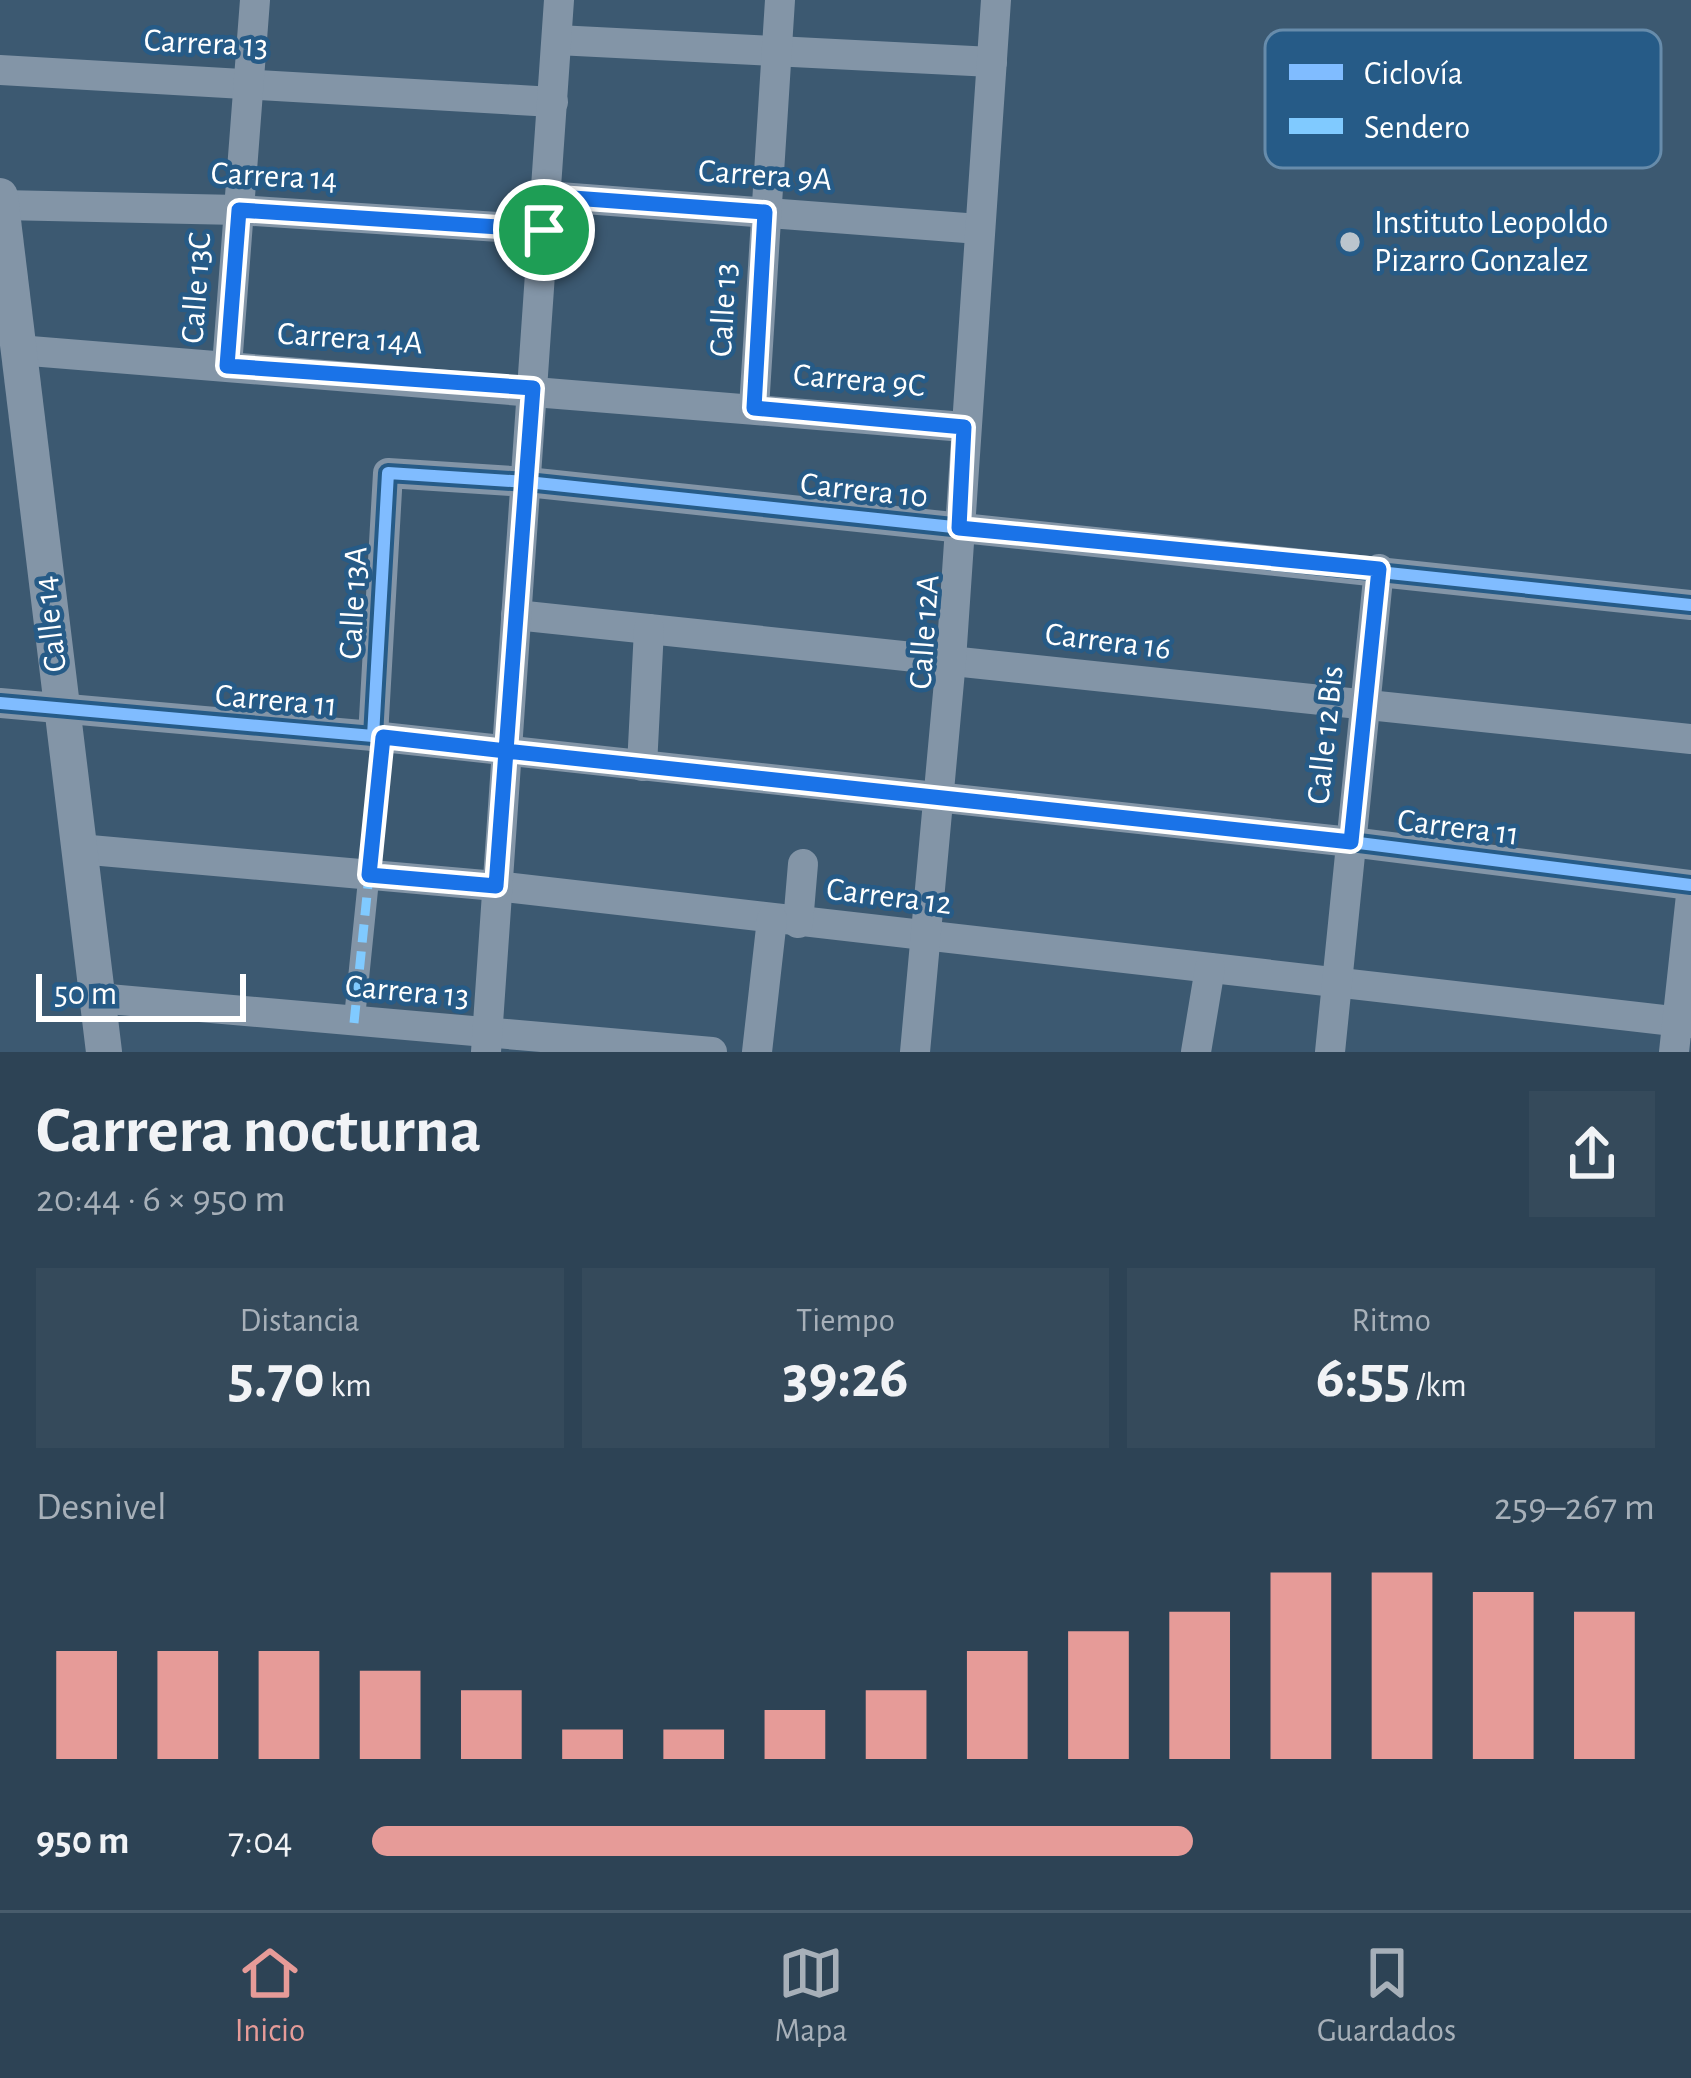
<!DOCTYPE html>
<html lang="es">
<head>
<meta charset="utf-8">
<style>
  body { margin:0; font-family:"Alegreya Sans",sans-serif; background:#354a5b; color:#f1f3f6; height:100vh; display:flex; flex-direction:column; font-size:45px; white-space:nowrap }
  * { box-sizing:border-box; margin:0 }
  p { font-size:39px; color:#a7b0b9 }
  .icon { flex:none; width:66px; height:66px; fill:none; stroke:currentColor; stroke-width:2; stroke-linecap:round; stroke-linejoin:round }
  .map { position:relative; height:1052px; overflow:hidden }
  .details { display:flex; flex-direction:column; background:#2d4355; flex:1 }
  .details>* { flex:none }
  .scale { position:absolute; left:36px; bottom:30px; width:210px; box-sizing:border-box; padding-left:12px; border:6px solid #fff; border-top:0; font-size:33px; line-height:42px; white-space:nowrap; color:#fff; -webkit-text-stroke:9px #265b87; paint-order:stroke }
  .pin { position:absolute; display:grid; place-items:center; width:102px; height:102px; color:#fff; margin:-51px; border:6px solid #fff; border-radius:50%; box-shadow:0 3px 12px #0007 }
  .round { display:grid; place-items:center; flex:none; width:126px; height:126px; border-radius:0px; background:#354a5b }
  .summary { display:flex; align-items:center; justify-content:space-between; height:204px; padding:0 36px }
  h1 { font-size:66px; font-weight:600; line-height:90px }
  .metrics { display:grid; grid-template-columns:repeat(3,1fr); gap:18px; height:204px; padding:12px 36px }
  .metrics div { display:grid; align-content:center; border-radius:0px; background:#354a5b; text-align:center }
  .metrics b { font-size:60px; font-weight:600 }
  .metrics small { font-size:33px; font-weight:400 }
  .metrics p { font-size:33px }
  .chart { height:336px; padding:24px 36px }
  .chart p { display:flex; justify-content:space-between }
  .chart svg { width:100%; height:216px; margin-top:12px; stroke:#e69b98; stroke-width:6 }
  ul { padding:0 36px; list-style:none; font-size:39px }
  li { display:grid; grid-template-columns:192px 144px 1fr; align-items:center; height:90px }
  li i { height:30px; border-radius:15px; background:#e69b98 }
  .menu { display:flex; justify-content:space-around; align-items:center; height:168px; border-top:3px solid #485c6c; background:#2d4355; font-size:33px; color:#a7b0b9 }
  .menu a { display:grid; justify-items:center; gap:6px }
  .menu .current { color:#e69b98 }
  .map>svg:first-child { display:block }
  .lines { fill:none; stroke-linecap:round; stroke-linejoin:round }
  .pedestrian { stroke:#8395a7; stroke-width:21 }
  .minor { stroke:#8395a7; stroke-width:30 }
  .tertiary { stroke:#8395a7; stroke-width:36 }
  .quiet { stroke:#80caff; stroke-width:9; stroke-dasharray:18 9; stroke-linecap:butt }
  .cycleway-casing { stroke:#265b87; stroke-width:20 }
  .cycleway { stroke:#80bcff; stroke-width:12 }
  .route-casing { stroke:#fff; stroke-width:24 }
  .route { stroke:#1a73e8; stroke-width:15 }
  .poi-dot { fill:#bbc5cd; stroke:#265b87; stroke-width:4.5 }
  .labels { text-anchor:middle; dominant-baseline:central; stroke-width:9; stroke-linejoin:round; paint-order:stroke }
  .street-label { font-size:33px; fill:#fff; stroke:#265b87 }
  .poi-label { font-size:33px; fill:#fff; stroke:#265b87; text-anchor:start }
  .key { fill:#265b87; stroke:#678cab; stroke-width:3 }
  .key-label { font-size:33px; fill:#fff }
</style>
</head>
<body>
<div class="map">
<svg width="1691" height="1052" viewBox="0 0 1691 1052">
  <rect width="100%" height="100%" fill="#3c5971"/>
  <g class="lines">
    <!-- pedestrian -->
    <polyline class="pedestrian" points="354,1023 383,737"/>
    <!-- minor -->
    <g class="minor">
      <polyline points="557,40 992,62"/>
      <polyline points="0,70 553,102"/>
      <polyline points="546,196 979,229"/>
      <polyline points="1,205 239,210 544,230"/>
      <polyline points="18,350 964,427"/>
      <polyline points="227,366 255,0"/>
      <polyline points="754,408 780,0"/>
      <polyline points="516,615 1691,739"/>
      <polyline points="0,703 373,736 1351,842 1691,885"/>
      <polyline points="373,736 388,473 527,482 1691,605"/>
      <polyline points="642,766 649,629"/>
      <polyline points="79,849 496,886 1691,1023"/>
      <polyline points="798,923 803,864"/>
      <polyline points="97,998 712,1052"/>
      <polyline points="486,1052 559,0"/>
      <polyline points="757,1052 772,919"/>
      <polyline points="915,1052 951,660 996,0"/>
      <polyline points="1196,1052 1210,968"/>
      <polyline points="1330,1052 1379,569"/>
      <polyline points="1674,1052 1691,895"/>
    </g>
    <!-- tertiary -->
    <polyline class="tertiary" points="0,196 104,1052"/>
    <!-- quiet -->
    <polyline class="quiet" points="354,1023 383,737"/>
    <defs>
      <g id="cycleway">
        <polyline points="0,703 373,736 1351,842 1691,885"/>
        <polyline points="373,736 388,473 527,482 1691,605"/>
      </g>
    </defs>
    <!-- cycleway casing -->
    <use href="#cycleway" class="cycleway-casing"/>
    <!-- cycleway -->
    <use href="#cycleway" class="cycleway"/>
  </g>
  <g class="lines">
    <defs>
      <polyline id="route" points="544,230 239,210 227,366 533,388 506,751 383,737 369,875 496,886 506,751 1351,842 1379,569 959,528 964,427 754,408 765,212 546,196 544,230"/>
    </defs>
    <!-- route casing -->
    <use href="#route" class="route-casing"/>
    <!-- route -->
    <use href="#route" class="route"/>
  </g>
  <!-- markers -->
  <circle class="poi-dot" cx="1350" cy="242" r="12"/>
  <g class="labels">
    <!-- street labels -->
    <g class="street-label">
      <text transform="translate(206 44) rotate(3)">Carrera 13</text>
      <text transform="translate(765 176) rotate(4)">Carrera 9A</text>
      <text transform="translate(274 177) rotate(3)">Carrera 14</text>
      <text transform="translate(197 288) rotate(-86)">Calle 13C</text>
      <text transform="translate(724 310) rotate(-87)">Calle 13</text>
      <text transform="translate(350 339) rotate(4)">Carrera 14A</text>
      <text transform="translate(859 381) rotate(5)">Carrera 9C</text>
      <text transform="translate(864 491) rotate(6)">Carrera 10</text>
      <text transform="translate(354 603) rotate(-87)">Calle 13A</text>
      <text transform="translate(51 624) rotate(-97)">Calle 14</text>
      <text transform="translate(925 632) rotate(-86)">Calle 12A</text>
      <text transform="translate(1108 642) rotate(7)">Carrera 16</text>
      <text transform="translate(276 701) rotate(5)">Carrera 11</text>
      <text transform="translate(1326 735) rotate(-84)">Calle 12 Bis</text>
      <text transform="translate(1458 828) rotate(7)">Carrera 11</text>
      <text transform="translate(889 897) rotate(7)">Carrera 12</text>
      <text transform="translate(407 992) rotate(5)">Carrera 13</text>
    </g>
    <!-- poi labels -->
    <g class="poi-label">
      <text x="1374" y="223">Instituto Leopoldo<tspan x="1374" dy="38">Pizarro Gonzalez</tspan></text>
    </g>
  </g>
  <!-- legend -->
  <rect x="1265" y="30" width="396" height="138" rx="18" class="key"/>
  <rect x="1289" y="64" width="54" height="16" fill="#80bcff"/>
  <rect x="1289" y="118" width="54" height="16" fill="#80caff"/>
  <g class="key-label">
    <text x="1364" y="84">Ciclovía</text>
    <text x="1364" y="138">Sendero</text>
  </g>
</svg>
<div class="scale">50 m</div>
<div class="pin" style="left:544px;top:230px;background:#1e9e55"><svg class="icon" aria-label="arrive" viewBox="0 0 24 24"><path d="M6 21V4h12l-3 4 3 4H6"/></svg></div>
</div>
<section class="details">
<div class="summary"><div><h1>Carrera nocturna</h1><p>20:44 · 6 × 950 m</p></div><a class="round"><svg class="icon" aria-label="share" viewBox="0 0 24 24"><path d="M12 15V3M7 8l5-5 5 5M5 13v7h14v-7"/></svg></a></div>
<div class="metrics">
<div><p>Distancia</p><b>5.70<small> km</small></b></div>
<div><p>Tiempo</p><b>39:26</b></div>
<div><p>Ritmo</p><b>6:55<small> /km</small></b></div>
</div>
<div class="chart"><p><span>Desnivel</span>259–267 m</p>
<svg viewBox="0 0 160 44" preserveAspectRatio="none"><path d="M5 44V22M15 44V22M25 44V22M35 44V26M45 44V30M55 44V38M65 44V38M75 44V34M85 44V30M95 44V22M105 44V18M115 44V14M125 44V6M135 44V6M145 44V10M155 44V14"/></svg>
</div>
<ul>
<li><b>950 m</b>7:04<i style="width:64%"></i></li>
</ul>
</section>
<nav class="menu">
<a class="current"><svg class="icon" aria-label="home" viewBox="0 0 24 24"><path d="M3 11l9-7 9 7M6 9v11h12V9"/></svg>Inicio</a>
<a><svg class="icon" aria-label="map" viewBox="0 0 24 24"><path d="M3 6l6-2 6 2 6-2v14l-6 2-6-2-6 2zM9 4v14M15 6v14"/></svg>Mapa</a>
<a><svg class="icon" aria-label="saved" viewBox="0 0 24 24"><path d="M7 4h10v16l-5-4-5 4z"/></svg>Guardados</a>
</nav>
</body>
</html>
